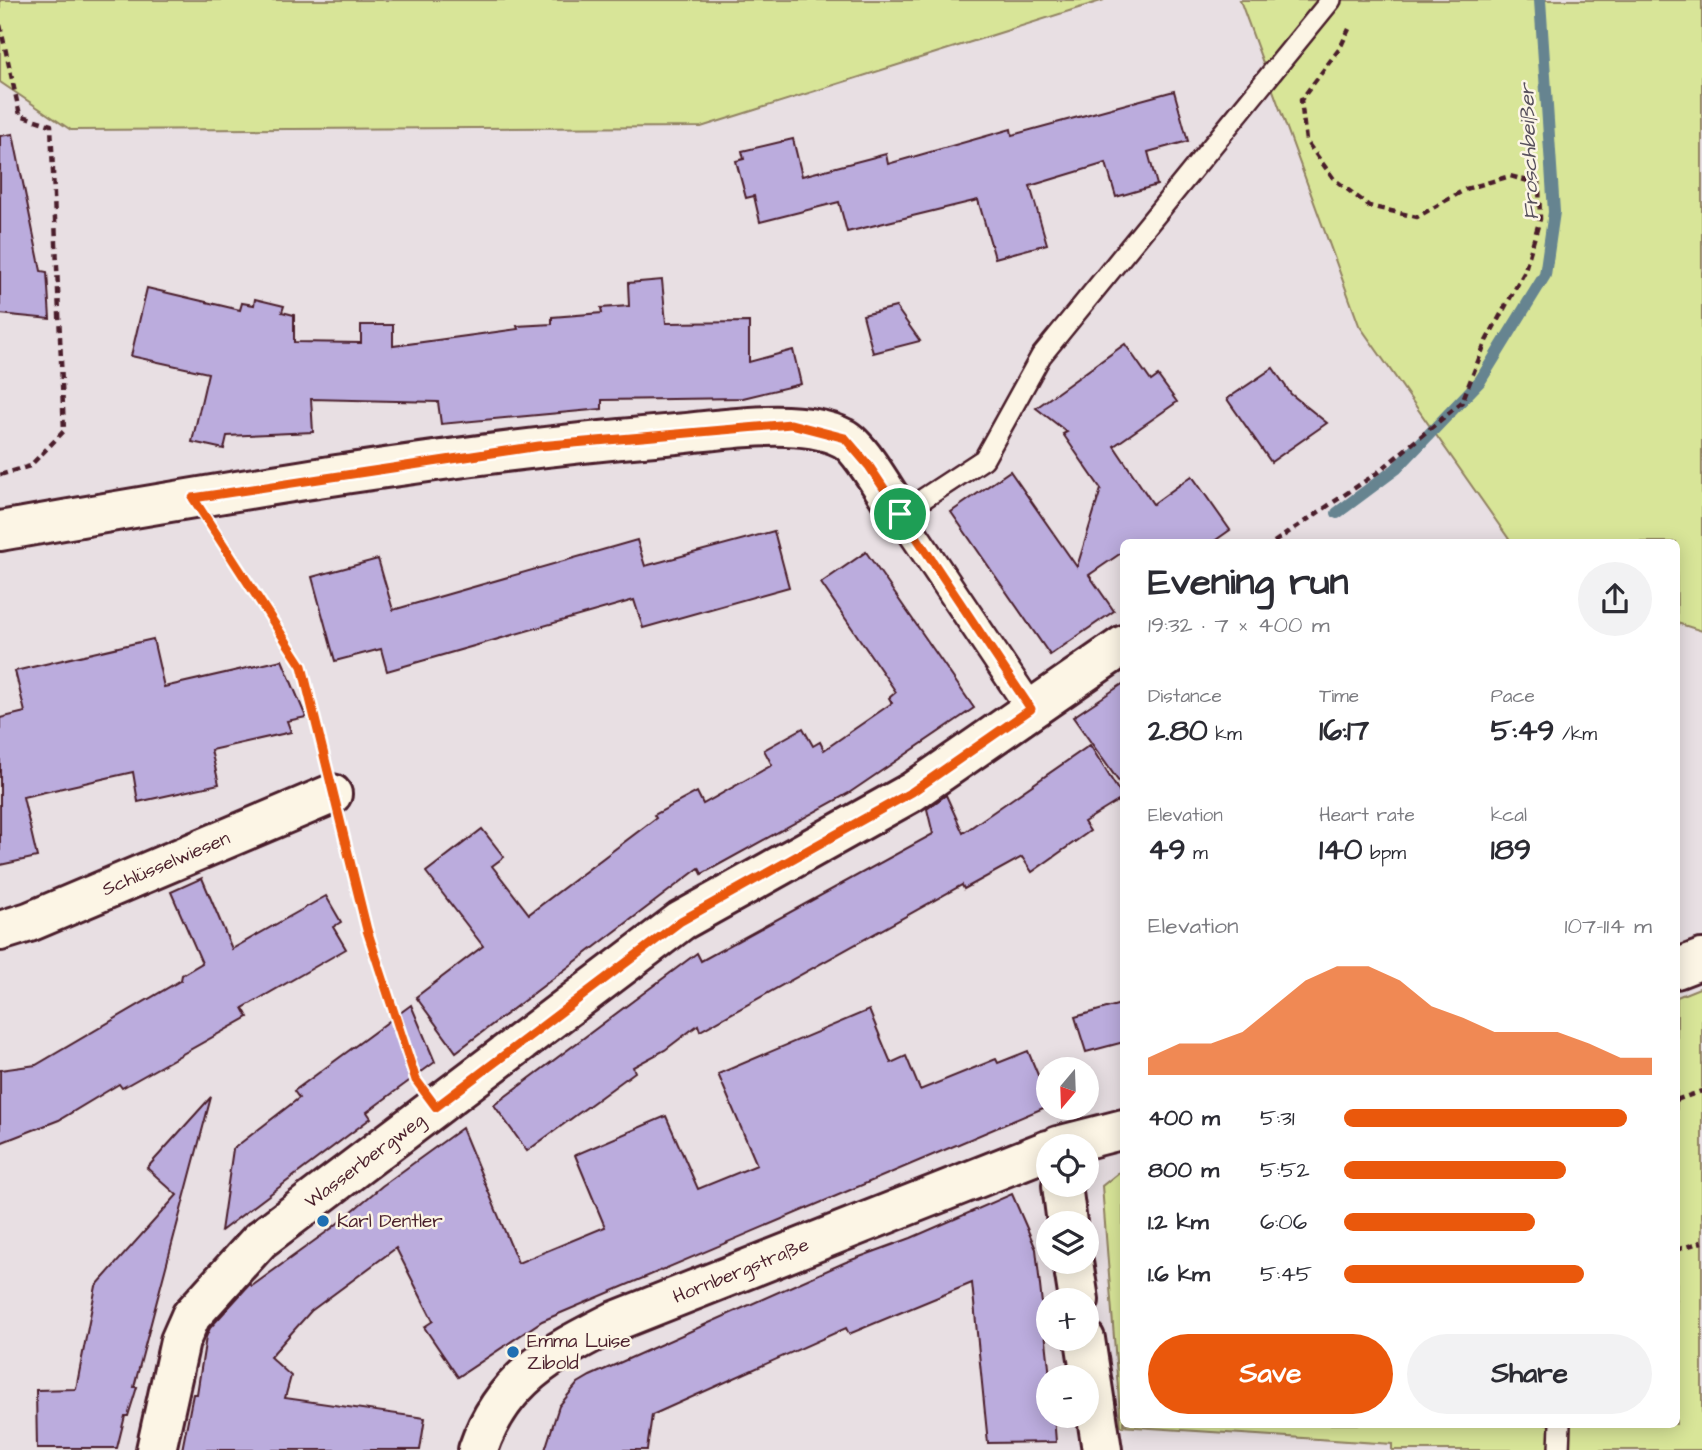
<!DOCTYPE html>
<html lang="en">
<head>
<meta charset="utf-8">
<style>
  body { margin:0; font-family:"Architects Daughter",sans-serif; background:#f2f2f3; color:#2b2b33; height:100vh; display:flex; flex-direction:column; font-size:26px; white-space:nowrap }
  * { box-sizing:border-box; margin:0 }
  p { font-size:23px; color:#7c7c81 }
  .icon { flex:none; width:38px; height:38px; fill:none; stroke:currentColor; stroke-width:2; stroke-linecap:round; stroke-linejoin:round }
  .map { position:relative; flex:1; overflow:hidden }
  .side { position:absolute; left:1120px; top:539px; width:560px; height:889px; display:flex; flex-direction:column; background:#fff; border-radius:10px; box-shadow:0 4px 18px #0003 }
  .side>* { flex:none }
  .needle { width:46px; rotate:199deg }
  .buttons { position:absolute; left:1036px; top:1057px; display:grid; gap:14px }
  .buttons a { display:grid; place-items:center; width:63px; height:63px; border-radius:50%; background:#fff; box-shadow:0 4px 18px #0003; font-size:35px }
  .pin { position:absolute; display:grid; place-items:center; width:60px; height:60px; color:#fff; margin:-30px; border:4px solid #fff; border-radius:50%; box-shadow:0 2px 7px #0007 }
  .round { display:grid; place-items:center; flex:none; width:74px; height:74px; border-radius:37px; background:#f2f2f3 }
  .headline { display:flex; align-items:center; justify-content:space-between; height:119px; padding:0 28px }
  h1 { font-size:38px; font-weight:700; line-height:52px }
  .figures { display:grid; grid-template-columns:repeat(3,1fr); gap:10px; height:119px; padding:7px 28px }
  .figures div { display:grid; align-content:center }
  .figures b { font-size:30px; font-weight:700 }
  .figures small { font-size:19px; font-weight:400 }
  .figures p { font-size:19px }
  .chart { height:196px; padding:14px 28px }
  .chart p { display:flex; justify-content:space-between }
  .chart svg { width:100%; height:126px; margin-top:7px; fill:#ea580c; opacity:.7 }
  .cta { display:flex; gap:14px; margin-top:auto; padding:14px 28px }
  .cta a { flex:1; height:80px; border-radius:42px; background:#ea580c; color:#fff; font-size:28px; font-weight:700; line-height:80px; text-align:center }
  .cta a+a { background:#f2f2f3; color:#2b2b33 }
  ul { padding:0 28px; list-style:none; font-size:23px }
  li { display:grid; grid-template-columns:112px 84px 1fr; align-items:center; height:52px }
  li i { height:18px; border-radius:9px; background:#ea580c }
  .map>svg:first-child { display:block }
  .green { fill:#d8e598; stroke:#918262; stroke-width:2 }
  .lines { fill:none; stroke-linecap:round; stroke-linejoin:round }
  .stream { stroke:#668490; stroke-width:12 }
  .building { fill:#bbacdd; stroke:#4a1f2b; stroke-width:2 }
  .service-casing { stroke:#4a1f2b; stroke-width:24 }
  .pedestrian-casing { stroke:#4a1f2b; stroke-width:33 }
  .minor-casing { stroke:#4a1f2b; stroke-width:44 }
  .path { stroke:#4a1f2b; stroke-width:4.5; stroke-dasharray:7 5; stroke-linecap:butt }
  .service { stroke:#fcf5e5; stroke-width:19 }
  .pedestrian { stroke:#fcf5e5; stroke-width:28 }
  .minor { stroke:#fcf5e5; stroke-width:38 }
  .route-casing { stroke:#fff; stroke-width:14 }
  .route { stroke:#ea580c; stroke-width:9 }
  .poi-dot { fill:#1f6fb2; stroke:#fcf5e5; stroke-width:2.5 }
  .labels { text-anchor:middle; dominant-baseline:central; stroke-width:5; stroke-linejoin:round; paint-order:stroke }
  .street-label { font-size:19px; fill:#4a1f2b; stroke:#fcf5e5 }
  .poi-label { font-size:19px; fill:#4a1f2b; stroke:#fcf5e5; text-anchor:start }
  .water-label { font-size:21px; font-style:italic; fill:#58515d; stroke:#fcf5e5 }
</style>
</head>
<body>
<div class="map">
<svg width="1702" height="1450" viewBox="0 0 1702 1450">
  <rect width="100%" height="100%" fill="#e8dfe3"/>
  <filter id="ink" filterUnits="userSpaceOnUse"><feTurbulence type="fractalNoise" baseFrequency=".0143" numOctaves="2"/><feDisplacementMap in="SourceGraphic" scale="14" xChannelSelector="R" yChannelSelector="G"/><feConvolveMatrix kernelMatrix="1 2 1 2 8 2 1 2 1" color-interpolation-filters="sRGB"/></filter>
  <g filter="url(#ink)">
    <!-- green -->
    <g class="green">
      <polygon points="0,0 1104,0 701,127 71,130 0,82"/>
      <polygon points="1240,0 1702,0 1702,631 1677,623 1676,542 1511,542 1359,325"/>
      <polygon points="1702,987 1702,1450 1392,1450 1392,1444 1121,1426 1102,1186 1123,1169 1124,1424 1676,1424 1677,997"/>
    </g>
    <g class="lines">
      <!-- stream -->
      <polyline class="stream" points="1337,513 1396,469 1480,381 1545,275 1554,212 1540,0"/>
    </g>
    <!-- building -->
    <g class="building">
      <polygon points="1174,91 1188,141 1148,152 1157,185 1116,197 1106,163 1030,186 1047,244 995,258 978,200 847,232 839,202 760,222 754,196 746,198 736,161 744,159 742,151 793,139 802,176 886,154 888,164 1011,129 1012,135"/>
      <polygon points="13,134 41,271 47,272 50,319 0,314 0,136"/>
      <polygon points="662,280 666,323 749,322 749,362 793,350 801,384 743,398 602,400 602,409 441,424 438,402 311,399 313,432 227,436 224,449 192,442 208,373 131,356 147,288 240,310 242,303 254,305 255,299 284,306 282,312 294,315 294,342 361,343 361,325 393,325 393,346 518,329 517,326 552,324 552,317 602,313 601,308 629,306 628,283"/>
      <polygon points="896,307 920,341 873,353 863,315"/>
      <polygon points="1125,344 1151,381 1158,376 1177,402 1114,446 1153,504 1192,476 1230,530 1213,542 1124,542 1124,551 1089,575 1114,611 1050,655 951,512 1010,471 1077,567 1101,489 1063,434 1067,432 1036,408"/>
      <polygon points="1273,368 1291,394 1327,423 1271,462 1227,399"/>
      <polygon points="774,531 789,587 643,628 634,600 387,671 381,649 335,661 312,577 378,559 393,610 637,540 645,566"/>
      <polygon points="866,552 974,708 849,793 702,874 699,868 456,1052 416,997 483,946 426,872 482,829 504,857 492,866 529,914 656,818 654,815 697,792 703,804 772,765 764,750 803,728 813,746 820,742 824,750 892,703 889,698 896,692 821,583"/>
      <polygon points="153,639 164,687 282,660 306,717 287,721 291,732 211,750 219,784 138,802 133,772 23,797 37,857 0,865 0,718 25,712 15,671"/>
      <polygon points="1124,683 1124,789 1073,717"/>
      <polygon points="1090,745 1123,798 1084,822 1090,831 1032,872 1022,857 964,889 962,885 700,1031 698,1025 665,1050 633,1067 635,1072 527,1151 494,1105 697,953 701,961 933,834 927,809 946,795 963,833"/>
      <polygon points="202,878 232,949 326,896 341,922 333,927 346,949 243,1008 248,1017 122,1088 119,1084 59,1120 0,1143 0,1070 36,1065 181,980 182,975 202,963 171,892"/>
      <polygon points="1124,1003 1124,1042 1086,1052 1075,1017"/>
      <polygon points="411,1005 435,1062 367,1112 371,1118 221,1231 233,1149 299,1098 294,1091"/>
      <polygon points="869,1010 891,1063 906,1056 920,1090 996,1059 998,1063 1028,1051 1048,1099 1048,1106 542,1321 458,1377 424,1327 433,1321 396,1248 311,1311 270,1357 291,1376 285,1398 425,1418 420,1450 182,1450 193,1394 197,1394 206,1337 210,1328 250,1284 252,1286 332,1228 382,1186 462,1128 518,1263 605,1227 575,1155 666,1116 698,1189 757,1165 718,1074"/>
      <polygon points="211,1097 134,1387 137,1387 128,1416 125,1416 117,1448 37,1448 36,1390 76,1389 96,1286 177,1195 147,1168"/>
      <polygon points="1012,1194 1036,1249 1050,1377 1048,1416 1054,1416 1056,1442 988,1443 972,1283 849,1334 846,1328 652,1415 647,1450 545,1450 559,1406 578,1383 590,1376 846,1262 911,1238"/>
    </g>
    <g class="lines">
      <defs>
        <g id="service">
          <polyline points="900,514 984,459 1041,356 1331,0"/>
          <polyline points="1559,1450 1560,1424"/>
        </g>
        <polyline id="pedestrian" points="900,514 1031,709"/>
        <g id="minor">
          <path d="M0,531C221,493 442,454 665,435C716,431 798,415 843,438C860,446 888,496 900,514"/>
          <polyline points="0,931 29,922 332,794"/>
          <polyline points="1676,969 1702,959"/>
          <polyline points="1058,1146 1124,1129"/>
          <polyline points="1062,1185 1067,1223"/>
          <polyline points="1073,1262 1079,1300"/>
          <polyline points="1085,1339 1102,1450"/>
          <polyline points="156,1450 180,1341 191,1316 260,1240 681,921 912,792 1124,645"/>
          <path d="M478,1450C502,1379 550,1354 613,1322L1048,1150"/>
        </g>
      </defs>
      <!-- service casing -->
      <use href="#service" class="service-casing"/>
      <!-- pedestrian casing -->
      <use href="#pedestrian" class="pedestrian-casing"/>
      <!-- minor casing -->
      <use href="#minor" class="minor-casing"/>
      <!-- path -->
      <g class="path">
        <polyline points="0,25 20,115 51,125 64,431 30,466 0,475"/>
        <polyline points="216,533 302,666 323,758"/>
        <polyline points="1274,542 1377,473 1462,402 1486,341 1524,273 1540,219 1539,184 1510,176 1466,189 1417,217 1369,206 1334,179 1306,141 1301,100 1340,48 1349,29"/>
        <polyline points="341,831 367,930 414,1074"/>
        <polyline points="1676,1100 1702,1091"/>
        <polyline points="1676,1250 1702,1242"/>
      </g>
      <!-- service -->
      <use href="#service" class="service"/>
      <!-- pedestrian -->
      <use href="#pedestrian" class="pedestrian"/>
      <!-- minor -->
      <use href="#minor" class="minor"/>
    </g>
  </g>
  <g class="lines" filter="url(#ink)">
    <defs>
      <polygon id="route" points="791,424 845,438 869,466 1031,709 912,792 681,921 436,1107 416,1080 367,930 302,666 193,498 539,446"/>
    </defs>
    <!-- route casing -->
    <use href="#route" class="route-casing"/>
    <!-- route -->
    <use href="#route" class="route"/>
  </g>
  <!-- markers -->
  <g class="poi-dot">
    <circle cx="323" cy="1221" r="7"/>
    <circle cx="513" cy="1352" r="7"/>
  </g>
  <g class="labels">
    <!-- street labels -->
    <g class="street-label">
      <text transform="translate(166 864) rotate(-23)">Schlüsselwiesen</text>
      <text transform="translate(365 1161) rotate(-37)">Wasserbergweg</text>
      <text transform="translate(741 1271) rotate(-22)">Hornbergstraße</text>
    </g>
    <!-- poi labels -->
    <g class="poi-label">
      <text x="337" y="1221">Karl Dentler</text>
      <text x="527" y="1341">Emma Luise<tspan x="527" dy="22">Zibold</tspan></text>
    </g>
    <!-- water labels -->
    <g class="water-label">
      <text transform="translate(1529 152) rotate(-92)">Froschbeißer</text>
    </g>
  </g>
</svg>
<div class="buttons">
<a><svg class="needle" viewBox="-14 -14 28 28"><path d="M0-13l5 13h-10z" fill="#e53935"/><path d="M0 13l5-13h-10z" fill="#7c7c81"/></svg></a>
<a><svg class="icon" aria-label="locate" viewBox="0 0 24 24"><circle cx="12" cy="12" r="6"/><path d="M12 2v4M12 18v4M2 12h4M18 12h4"/></svg></a>
<a><svg class="icon" aria-label="layers" viewBox="0 0 24 24"><path d="M12 4l9 5-9 5-9-5zM3 14l9 5 9-5"/></svg></a>
<a>+</a>
<a>−</a>
</div>
<div class="pin" style="left:900px;top:514px;background:#1e9e55"><svg class="icon" aria-label="arrive" viewBox="0 0 24 24"><path d="M6 21V4h12l-3 4 3 4H6"/></svg></div>
<section class="side">
<div class="headline"><div><h1>Evening run</h1><p>19:32 · 7 × 400 m</p></div><a class="round"><svg class="icon" aria-label="share" viewBox="0 0 24 24"><path d="M12 15V3M7 8l5-5 5 5M5 13v7h14v-7"/></svg></a></div>
<div class="figures">
<div><p>Distance</p><b>2.80<small> km</small></b></div>
<div><p>Time</p><b>16:17</b></div>
<div><p>Pace</p><b>5:49<small> /km</small></b></div>
</div>
<div class="figures">
<div><p>Elevation</p><b>49<small> m</small></b></div>
<div><p>Heart rate</p><b>140<small> bpm</small></b></div>
<div><p>kcal</p><b>189</b></div>
</div>
<div class="chart"><p><span>Elevation</span>107–114 m</p>
<svg viewBox="0 0 160 44" preserveAspectRatio="none"><path d="M0 44V38L10 33L20 33L30 29L40 20L50 11L60 6L70 6L80 11L90 20L100 24L110 29L120 29L130 29L140 33L150 38L160 38V44z"/></svg>
</div>
<ul>
<li><b>400 m</b>5:31<i style="width:92%"></i></li>
<li><b>800 m</b>5:52<i style="width:72%"></i></li>
<li><b>1.2 km</b>6:06<i style="width:62%"></i></li>
<li><b>1.6 km</b>5:45<i style="width:78%"></i></li>
</ul>
<div class="cta"><a>Save</a><a>Share</a></div>
</section>
</div>
</body>
</html>
